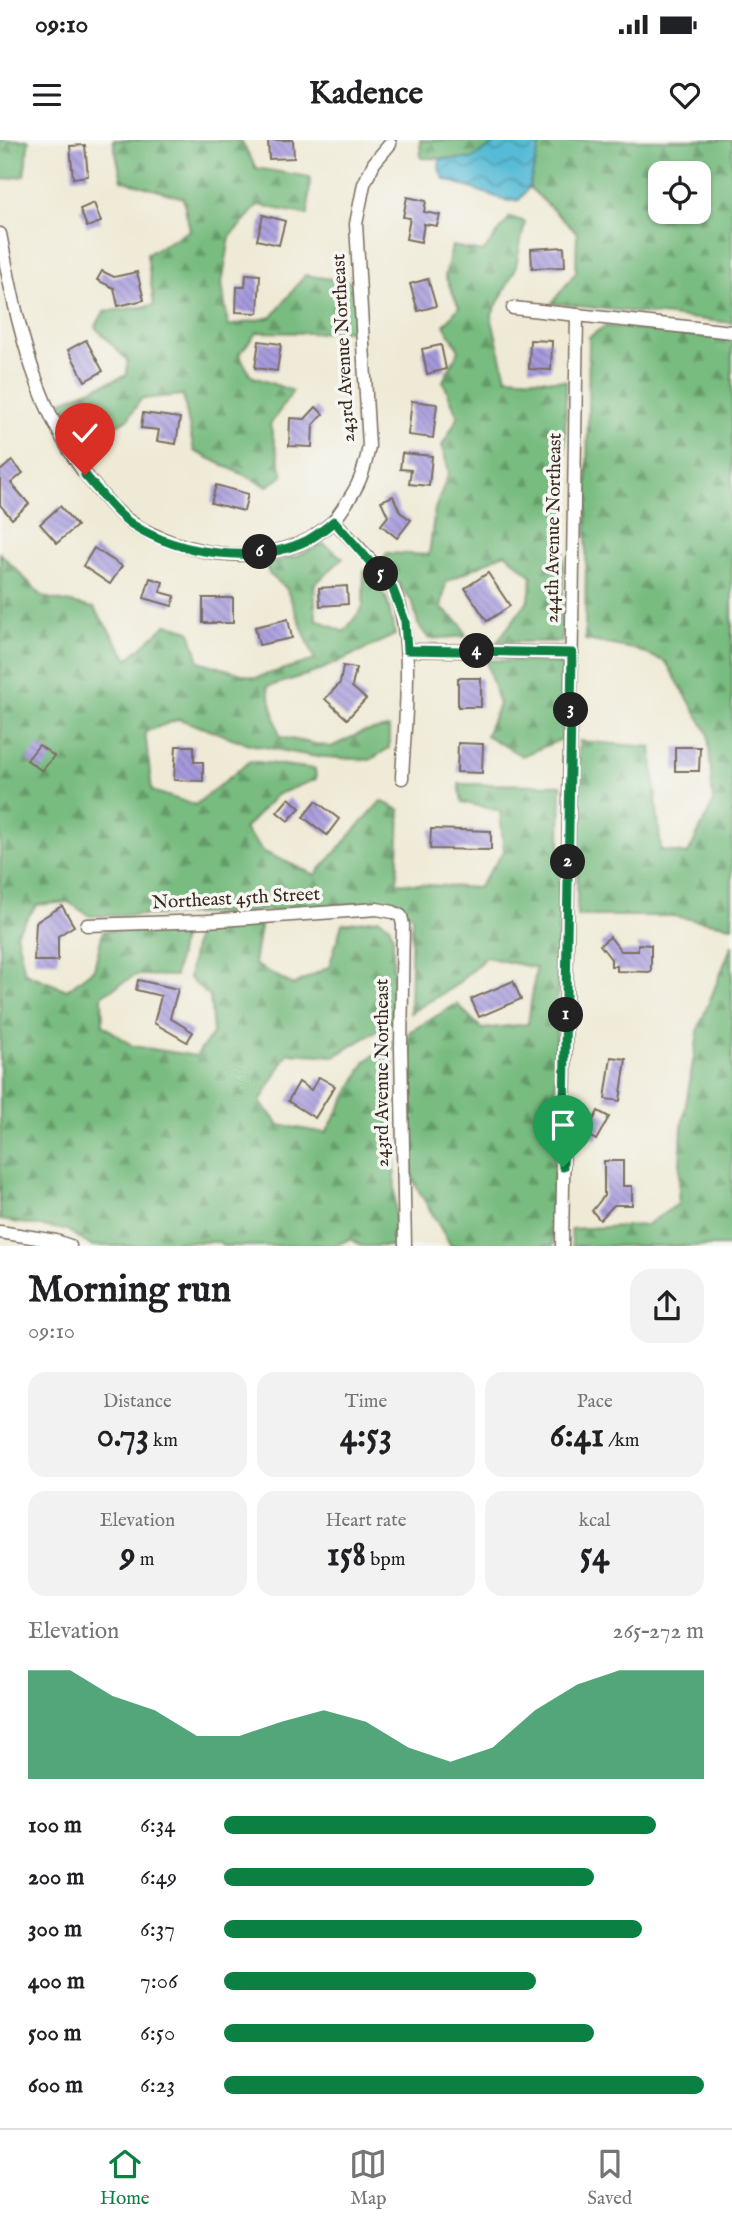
<!DOCTYPE html>
<html lang="en">
<head>
<meta charset="utf-8">
<style>
  body { margin:0; font-family:"IM FELL English",serif; background:#f2f2f2; color:#202124; height:100vh; display:flex; flex-direction:column; font-size:26px; white-space:nowrap }
  * { box-sizing:border-box; margin:0 }
  p { font-size:23px; color:#757577 }
  .icon { flex:none; width:38px; height:38px; fill:none; stroke:currentColor; stroke-width:2; stroke-linecap:round; stroke-linejoin:round }
  .map { position:relative; height:1106px; overflow:hidden }
  .side { display:flex; flex-direction:column; background:#fff; flex:1 }
  .side>* { flex:none }
  .fabs { position:absolute; left:648px; top:21px; display:grid; gap:14px }
  .fabs a { display:grid; place-items:center; width:63px; height:63px; border-radius:14px; background:#fff; box-shadow:0 2px 5px #0004; font-size:35px }
  .pin { position:absolute; display:grid; place-items:center; width:60px; height:60px; color:#fff; margin:-72px -30px; border-radius:50% 50% 50% 0; rotate:-45deg; box-shadow:0 0 7px #0007 }
  .pin .icon { rotate:45deg }
  .km { position:absolute; width:35px; height:35px; margin:-18px; border-radius:50%; background:#222; color:#fff; font-size:19px; line-height:35px; text-align:center }
  .round { display:grid; place-items:center; flex:none; width:74px; height:74px; border-radius:21px; background:#f2f2f2 }
  .head { display:flex; align-items:center; justify-content:space-between; height:119px; padding:0 28px }
  h1 { font-size:38px; font-weight:800; line-height:52px }
  .metrics { display:grid; grid-template-columns:repeat(3,1fr); gap:10px; height:119px; padding:7px 28px }
  .metrics div { display:grid; align-content:center; border-radius:18px; background:#f2f2f2; text-align:center }
  .metrics b { font-size:35px; font-weight:800 }
  .metrics small { font-size:19px; font-weight:400 }
  .metrics p { font-size:19px }
  .chart { height:196px; padding:14px 28px }
  .chart p { display:flex; justify-content:space-between }
  .chart svg { width:100%; height:126px; margin-top:7px; fill:#0b8043; opacity:.7 }
  ul { padding:0 28px; list-style:none; font-size:23px }
  li { display:grid; grid-template-columns:112px 84px 1fr; align-items:center; height:52px }
  li i { height:18px; border-radius:9px; background:#0b8043 }
  .status { display:flex; justify-content:space-between; align-items:center; height:49px; padding:0 35px; background:#fff; direction:ltr }
  .status svg { height:19px; fill:currentColor }
  header { display:flex; justify-content:space-between; align-items:center; height:91px; padding:0 28px; background:#fff; font-size:32px; font-weight:800 }
  .tabs { display:flex; justify-content:space-around; align-items:center; height:98px; border-top:2px solid #e0e0e0; background:#fff; font-size:19px; color:#757577 }
  .tabs a { display:grid; justify-items:center; gap:4px }
  .tabs .current { color:#0b8043 }
  .map>svg:first-child { display:block }
  .forest { fill:url(#forest-firs); stroke:#5a734f; stroke-width:2; fill-rule:evenodd }
  .water { fill:url(#water-waves); stroke:#49727a; stroke-width:2 }
  .building { fill:url(#building-back-hatch) }
  .lines { fill:none; stroke-linecap:round; stroke-linejoin:round }
  .minor-casing { stroke:#7a6d5e; stroke-width:15 }
  .minor { stroke:#fff; stroke-width:12 }
  .route-casing { stroke:#fff; stroke-width:14 }
  .route { stroke:#0b8043; stroke-width:9 }
  .labels { text-anchor:middle; dominant-baseline:central; stroke-width:7; stroke-linejoin:round; paint-order:stroke }
  .street-label { font-size:19px; fill:#3b2a1e; stroke:#f6f6f2 }
</style>
</head>
<body>
<div class="status"><b>09:10</b><svg viewBox="0 0 49 12"><path d="M0 12V9h3v3zM5 12V6h3v6zM10 12V3h3v9zM15 12V0h3v12zM26 1h20v11H26zM47 4h2v5h-2z"/></svg></div>
<header><svg class="icon" aria-label="menu" viewBox="0 0 24 24"><path d="M4 6h16M4 12h16M4 18h16"/></svg>Kadence<svg class="icon" aria-label="heart" viewBox="0 0 24 24"><path d="M12 20l-8-8c-3-5 5-10 8-4 3-6 11-1 8 4z"/></svg></header>
<div class="map">
<svg width="732" height="1106" viewBox="0 0 732 1106">
  <defs>
    <pattern id="forest-firs" width="22" height="20" patternUnits="userSpaceOnUse" patternTransform="scale(1.75)"><rect width="22" height="20" fill="#78bc80"/><path d="M5 1l3.5 6h-7zM16 11l3.5 6h-7z" fill="#649968"/></pattern>
    <pattern id="water-waves" width="16" height="10" patternUnits="userSpaceOnUse" patternTransform="scale(1.75)"><rect width="16" height="10" fill="#57bbd6"/><path d="M0 5q4-4 8 0t8 0" fill="none" stroke="#4998ad"/></pattern>
    <pattern id="building-back-hatch" width="6" height="6" patternUnits="userSpaceOnUse" patternTransform="scale(1.75)"><rect width="6" height="6" fill="#a69add"/><path d="M-1 5l2 2M0 0l6 6M5-1l2 2" fill="none" stroke="#887eb3"/></pattern>
  </defs>
  <rect width="100%" height="100%" fill="#f6f6f2"/>
  <filter id="ink" filterUnits="userSpaceOnUse"><feTurbulence type="fractalNoise" baseFrequency=".0143" numOctaves="2"/><feDisplacementMap in="SourceGraphic" scale="14" xChannelSelector="R" yChannelSelector="G"/><feConvolveMatrix kernelMatrix="1 2 1 2 8 2 1 2 1" color-interpolation-filters="sRGB"/></filter>
  <filter id="wash" filterUnits="userSpaceOnUse"><feTurbulence type="fractalNoise" baseFrequency=".00686" numOctaves="4" result="noise"/><feDisplacementMap in="SourceGraphic" scale="28" xChannelSelector="R" yChannelSelector="G"/><feGaussianBlur stdDeviation="1.57" result="paint"/><feColorMatrix in="noise" values="0 0 0 0 0 0 0 0 0 0 0 0 0 0 0 0 0 1.4 0 .05"/><feComposite in="paint" operator="in"/></filter>
  <g filter="url(#wash)">
    <rect width="100%" height="100%" fill="#efead5"/>
    <!-- forest -->
    <g class="forest">
      <polygon points="0,0 29,0 24,36 0,40"/>
      <polygon points="113,0 241,0 256,28 310,37 308,75 258,65 230,97 222,143 228,186 272,177 305,135 352,142 356,190 313,193 257,192 239,214 251,236 293,251 270,285 283,336 267,346 194,311 183,255 141,259 128,279 84,302 62,261 127,235 127,220 95,187 104,172 154,165 147,114 190,90 183,58 122,40"/>
      <polygon points="420,0 500,0 472,19 421,18"/>
      <path d="M541,0H732V183L552,163L576,132L577,93L529,47ZM660,33H698V72H660Z"/>
      <polygon points="510,77 525,82 515,130 491,176 506,237 566,241 562,502 497,502 529,459 532,436 505,413 446,442 441,468 461,484 466,496 429,499 418,484 413,463 381,421 387,413 429,415 435,369 449,332 442,306 458,277 443,241 459,210 444,185 459,167 445,136 452,106 483,112"/>
      <polygon points="605,186 732,200 732,786 672,776 577,776 579,601 651,607 661,710 688,714 713,663 708,593 666,522 634,509 585,500 589,197"/>
      <polygon points="324,404 343,418 314,445 316,479 344,492 363,467 364,431 387,459 395,495 316,532 267,547 280,597 331,607 363,592 389,588 389,608 370,620 311,616 249,604 179,579 145,592 152,651 195,665 250,621 315,629 316,639 276,655 244,689 264,712 315,735 381,661 400,670 397,743 478,748 504,711 500,671 462,662 459,644 561,645 553,1106 451,1106 412,1039 409,892 457,864 482,889 528,884 536,828 486,817 455,846 410,873 412,775 390,761 240,773 90,776 68,762 37,765 16,793 25,833 67,850 94,829 103,791 184,787 175,836 136,835 102,855 103,885 133,906 196,916 213,893 210,857 189,838 197,788 260,786 254,824 293,845 329,827 342,784 379,779 389,785 393,797 393,881 335,916 288,913 260,962 279,985 326,993 366,921 392,902 396,1106 361,1106 350,1099 334,1106 223,1106 219,1102 177,1102 176,1106 91,1106 67,1090 0,1080 0,413 43,457 94,468 128,519 167,484 190,491 199,521 255,538 315,520 286,448 269,434 266,425 297,416"/>
      <polygon points="486,520 564,523 562,599 522,616 486,595 499,565"/>
      <polygon points="732,805 732,1106 572,1106 571,1089 646,1085 678,1064 682,988 699,887"/>
    </g>
    <!-- water -->
    <polygon class="water" points="500,0 541,0 529,47 519,60 508,61 444,39 439,29 440,19 472,19"/>
    <g id="blocks">
      <!-- building -->
      <g class="building">
        <polygon points="268,0 293,0 294,18 269,19"/>
        <polygon points="85,5 88,36 73,38 70,6"/>
        <polygon points="407,57 426,61 424,72 440,75 437,86 424,84 421,102 406,99 410,78 403,77"/>
        <polygon points="94,63 101,82 87,87 80,69"/>
        <polygon points="263,75 285,81 279,105 257,100"/>
        <polygon points="564,107 565,127 532,128 531,109"/>
        <polygon points="102,131 114,137 137,132 144,160 118,166 114,148 97,140"/>
        <polygon points="246,134 260,135 258,173 236,172 237,147 245,147"/>
        <polygon points="428,139 436,166 418,171 410,144"/>
        <polygon points="86,200 103,231 85,241 68,210"/>
        <polygon points="530,200 552,201 551,230 529,229"/>
        <polygon points="259,201 281,204 277,231 255,228"/>
        <polygon points="441,205 446,229 427,234 422,209"/>
        <polygon points="412,261 437,264 433,298 408,295"/>
        <polygon points="316,267 323,274 313,285 312,307 289,306 290,278 305,279"/>
        <polygon points="143,273 180,278 176,304 157,301 159,290 141,288"/>
        <polygon points="402,313 432,316 429,346 409,344 411,330 400,329"/>
        <polygon points="12,321 23,333 11,343 29,364 12,379 0,365 0,331"/>
        <polygon points="216,345 248,354 244,371 211,363"/>
        <polygon points="393,356 400,372 411,380 397,398 381,385 388,376 381,361"/>
        <polygon points="60,366 77,386 57,403 40,384"/>
        <polygon points="94,408 122,426 110,444 83,426"/>
        <polygon points="488,433 510,466 487,481 465,448"/>
        <polygon points="150,438 163,442 160,452 175,456 172,466 144,458"/>
        <polygon points="347,446 348,464 320,466 319,448"/>
        <rect x="203" y="458" width="30" height="25"/>
        <polygon points="288,479 292,498 259,505 255,487"/>
        <polygon points="343,526 356,528 352,547 366,559 347,579 325,559 340,543"/>
        <rect x="458" y="538" width="23" height="29"/>
        <polygon points="458,603 483,604 482,633 457,632"/>
        <polygon points="39,605 54,616 42,631 27,620"/>
        <polygon points="176,606 194,606 194,622 203,622 203,641 174,640"/>
        <polygon points="675,607 700,607 699,631 675,631"/>
        <polygon points="289,658 300,668 288,681 277,672"/>
        <polygon points="316,661 339,679 327,695 303,677"/>
        <polygon points="431,689 491,691 491,710 430,709"/>
        <polygon points="62,766 74,786 58,796 58,821 34,821 36,782"/>
        <polygon points="610,797 621,811 638,811 638,804 651,805 651,832 617,831 617,826 611,826 611,819 600,805"/>
        <polygon points="138,840 178,849 170,878 193,892 187,902 154,883 161,856 136,850"/>
        <polygon points="513,841 521,859 479,877 471,859"/>
        <polygon points="611,917 626,919 620,961 605,959"/>
        <polygon points="319,937 335,946 315,978 288,961 299,942 311,950"/>
        <polygon points="598,971 609,977 596,1000 586,994"/>
        <polygon points="604,1021 623,1021 623,1046 632,1046 632,1065 614,1065 600,1080 592,1071 604,1056"/>
      </g>
    </g>
  </g>
  <g filter="url(#ink)">
    <use href="#blocks" fill-opacity="0" stroke="#7a6d5e" stroke-width="2"/>
    <g class="lines">
      <defs>
        <g id="minor">
          <path d="M390,4L374,23L364,44L356,84L369,306C363,341 354,353 334,381C353,402 375,423 391,446C417,485 404,590 402,638"/>
          <path d="M0,94C17,183 36,277 97,349C108,362 120,376 135,385C156,398 181,406 204,411C237,418 278,415 308,400C317,395 326,387 334,381"/>
          <polyline points="513,168 732,192"/>
          <polyline points="407,510 572,513"/>
          <polyline points="87,785 207,781 377,769 393,772 401,776 403,785 401,907 405,1106"/>
          <polyline points="0,1092 56,1101 70,1106"/>
          <polyline points="562,1106 577,175"/>
        </g>
      </defs>
      <!-- minor casing -->
      <use href="#minor" class="minor-casing"/>
      <!-- minor -->
      <use href="#minor" class="minor"/>
    </g>
  </g>
  <g class="lines" filter="url(#ink)">
    <defs>
      <path id="route" d="M85,335C100,352 114,372 133,385C180,415 258,425 308,400C317,395 326,388 334,381L392,447L405,481L407,510L572,513L563,1027"/>
    </defs>
    <!-- route casing -->
    <use href="#route" class="route-casing"/>
    <!-- route -->
    <use href="#route" class="route"/>
  </g>
  <g class="labels">
    <!-- street labels -->
    <g class="street-label">
      <text transform="translate(344 208) rotate(-93)">243rd Avenue Northeast</text>
      <text transform="translate(554 388) rotate(-89)">244th Avenue Northeast</text>
      <text transform="translate(236 759) rotate(-3)">Northeast 45th Street</text>
      <text transform="translate(383 933) rotate(-90)">243rd Avenue Northeast</text>
    </g>
  </g>
</svg>
<div class="fabs">
<a><svg class="icon" aria-label="locate" viewBox="0 0 24 24"><circle cx="12" cy="12" r="6"/><path d="M12 2v4M12 18v4M2 12h4M18 12h4"/></svg></a>
</div>
<div class="pin" style="left:563px;top:1027px;background:#1e9e55"><svg class="icon" aria-label="arrive" viewBox="0 0 24 24"><path d="M6 21V4h12l-3 4 3 4H6"/></svg></div>
<div class="pin" style="left:85px;top:335px;background:#d93025"><svg class="icon" aria-label="check" viewBox="0 0 24 24"><path d="M5 12l5 5 9-10"/></svg></div>
<b class="km" style="left:566px;top:875px">1</b>
<b class="km" style="left:568px;top:722px">2</b>
<b class="km" style="left:571px;top:570px">3</b>
<b class="km" style="left:477px;top:511px">4</b>
<b class="km" style="left:381px;top:434px">5</b>
<b class="km" style="left:260px;top:412px">6</b>
</div>
<section class="side">
<div class="head"><div><h1>Morning run</h1><p>09:10</p></div><a class="round"><svg class="icon" aria-label="share" viewBox="0 0 24 24"><path d="M12 15V3M7 8l5-5 5 5M5 13v7h14v-7"/></svg></a></div>
<div class="metrics">
<div><p>Distance</p><b>0.73<small> km</small></b></div>
<div><p>Time</p><b>4:53</b></div>
<div><p>Pace</p><b>6:41<small> /km</small></b></div>
</div>
<div class="metrics">
<div><p>Elevation</p><b>9<small> m</small></b></div>
<div><p>Heart rate</p><b>158<small> bpm</small></b></div>
<div><p>kcal</p><b>54</b></div>
</div>
<div class="chart"><p><span>Elevation</span>265–272 m</p>
<svg viewBox="0 0 160 44" preserveAspectRatio="none"><path d="M0 44V6L10 6L20 15L30 20L40 29L50 29L60 24L70 20L80 24L90 33L100 38L110 33L120 20L130 11L140 6L150 6L160 6V44z"/></svg>
</div>
<ul>
<li><b>100 m</b>6:34<i style="width:90%"></i></li>
<li><b>200 m</b>6:49<i style="width:77%"></i></li>
<li><b>300 m</b>6:37<i style="width:87%"></i></li>
<li><b>400 m</b>7:06<i style="width:65%"></i></li>
<li><b>500 m</b>6:50<i style="width:77%"></i></li>
<li><b>600 m</b>6:23<i style="width:100%"></i></li>
</ul>
</section>
<nav class="tabs">
<a class="current"><svg class="icon" aria-label="home" viewBox="0 0 24 24"><path d="M3 11l9-7 9 7M6 9v11h12V9"/></svg>Home</a>
<a><svg class="icon" aria-label="map" viewBox="0 0 24 24"><path d="M3 6l6-2 6 2 6-2v14l-6 2-6-2-6 2zM9 4v14M15 6v14"/></svg>Map</a>
<a><svg class="icon" aria-label="saved" viewBox="0 0 24 24"><path d="M7 4h10v16l-5-4-5 4z"/></svg>Saved</a>
</nav>
</body>
</html>
